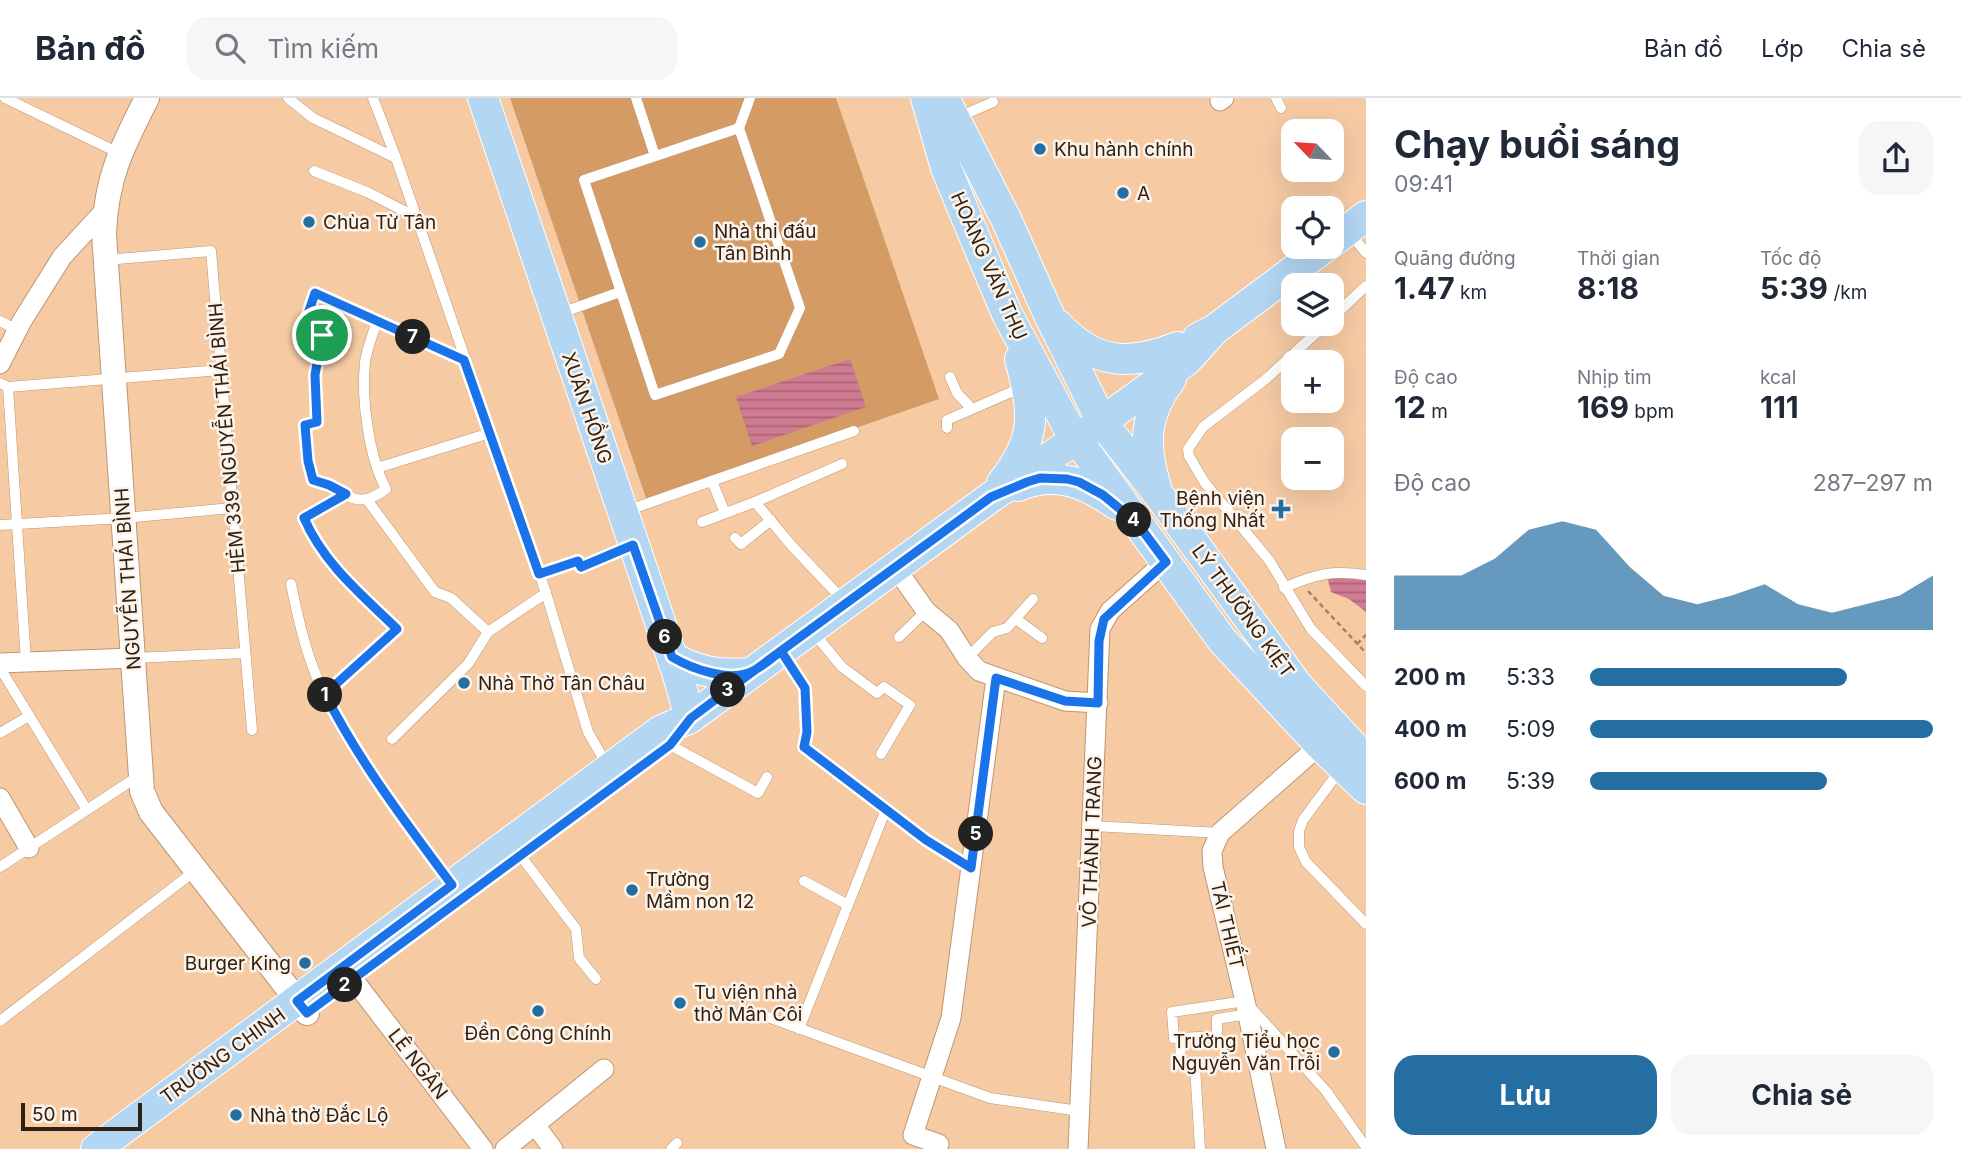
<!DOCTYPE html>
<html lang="vi">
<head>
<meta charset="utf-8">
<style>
  body { margin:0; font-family:Inter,sans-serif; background:#f6f6f7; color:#1f2937; height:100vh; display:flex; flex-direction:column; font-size:26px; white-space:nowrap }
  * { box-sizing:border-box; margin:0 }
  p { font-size:23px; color:#747a83 }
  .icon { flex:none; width:38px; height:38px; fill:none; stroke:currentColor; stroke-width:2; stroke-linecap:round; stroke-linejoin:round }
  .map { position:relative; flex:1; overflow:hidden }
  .panel { display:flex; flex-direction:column; background:#fff; width:595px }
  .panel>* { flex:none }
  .needle { width:46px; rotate:295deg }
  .controls { position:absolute; left:1281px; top:21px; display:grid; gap:14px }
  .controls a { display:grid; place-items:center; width:63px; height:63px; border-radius:14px; background:#fff; box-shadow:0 7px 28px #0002; font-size:35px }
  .scale { position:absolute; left:21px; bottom:18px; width:121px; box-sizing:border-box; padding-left:7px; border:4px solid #312112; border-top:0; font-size:19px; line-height:24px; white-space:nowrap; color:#312112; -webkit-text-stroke:5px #fcf3eb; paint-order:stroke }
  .pin { position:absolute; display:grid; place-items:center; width:60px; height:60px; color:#fff; margin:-30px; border:4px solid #fff; border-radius:50%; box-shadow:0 2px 7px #0007 }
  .km { position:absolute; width:35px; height:35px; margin:-18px; border-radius:50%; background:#222; color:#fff; font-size:19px; line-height:35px; text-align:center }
  .round { display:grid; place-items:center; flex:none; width:74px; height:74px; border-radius:21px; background:#f6f6f7 }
  .head { display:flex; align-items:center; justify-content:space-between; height:119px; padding:0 28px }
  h1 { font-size:38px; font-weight:700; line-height:52px }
  .stats { display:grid; grid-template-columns:repeat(3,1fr); gap:10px; height:119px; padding:7px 28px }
  .stats div { display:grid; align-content:center }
  .stats b { font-size:30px; font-weight:700 }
  .stats small { font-size:19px; font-weight:400 }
  .stats p { font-size:19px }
  .chart { height:196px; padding:14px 28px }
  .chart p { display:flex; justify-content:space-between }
  .chart svg { width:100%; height:126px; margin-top:7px; fill:#256ea2; opacity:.7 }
  .primary-button { display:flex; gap:14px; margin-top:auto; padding:14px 28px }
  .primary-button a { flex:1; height:80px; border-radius:21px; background:#256ea2; color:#fff; font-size:28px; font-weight:700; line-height:80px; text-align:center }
  .primary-button a+a { background:#f6f6f7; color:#1f2937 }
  ul { padding:0 28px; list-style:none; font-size:23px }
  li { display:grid; grid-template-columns:112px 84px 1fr; align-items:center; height:52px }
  li i { height:18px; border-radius:9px; background:#256ea2 }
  header { display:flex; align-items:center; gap:42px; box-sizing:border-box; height:98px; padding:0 35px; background:#fff; border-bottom:2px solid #e0e1e3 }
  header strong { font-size:33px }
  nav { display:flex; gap:38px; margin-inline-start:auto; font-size:24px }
  .search { width:490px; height:63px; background:#f6f6f7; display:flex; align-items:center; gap:18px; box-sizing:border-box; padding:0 24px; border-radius:21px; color:#747a83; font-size:26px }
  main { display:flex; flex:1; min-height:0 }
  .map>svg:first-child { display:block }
  .pitch { fill:#d59b65 }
  .water { fill:url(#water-rules) }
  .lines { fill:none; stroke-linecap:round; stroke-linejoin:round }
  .service-casing { stroke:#be9570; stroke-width:11 }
  .minor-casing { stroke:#be9570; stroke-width:21 }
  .tertiary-casing { stroke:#be9570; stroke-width:26 }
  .primary-casing { stroke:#fff; stroke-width:32 }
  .path { stroke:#a28366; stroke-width:2.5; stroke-dasharray:5 3.5; stroke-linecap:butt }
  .service { stroke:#fff; stroke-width:10 }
  .minor { stroke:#fff; stroke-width:19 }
  .tertiary { stroke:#fff; stroke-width:24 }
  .primary { stroke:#b3d6f3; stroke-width:30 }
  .route-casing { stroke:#fff; stroke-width:14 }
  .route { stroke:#1a73e8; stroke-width:9 }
  .poi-dot { fill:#256ea2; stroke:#fcf3eb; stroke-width:2.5 }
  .labels { text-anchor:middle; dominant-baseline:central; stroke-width:5; stroke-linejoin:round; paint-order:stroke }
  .poi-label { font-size:19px; fill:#312112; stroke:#fcf3eb; text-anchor:start }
  .street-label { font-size:19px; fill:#312112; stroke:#fcf3eb }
</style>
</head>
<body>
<header>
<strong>Bản đồ</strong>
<div class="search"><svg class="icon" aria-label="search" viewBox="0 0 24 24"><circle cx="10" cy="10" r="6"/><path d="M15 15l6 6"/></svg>Tìm kiếm</div>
<nav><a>Bản đồ</a><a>Lớp</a><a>Chia sẻ</a></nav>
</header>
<main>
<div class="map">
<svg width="1366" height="1051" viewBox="0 0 1366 1051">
  <defs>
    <pattern id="water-rules" width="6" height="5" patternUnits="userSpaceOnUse" patternTransform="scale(1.75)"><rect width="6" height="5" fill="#cf7b91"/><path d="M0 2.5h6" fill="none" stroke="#a96475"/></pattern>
  </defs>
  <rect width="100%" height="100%" fill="#f6cba4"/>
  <!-- pitch -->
  <polygon class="pitch" points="510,0 836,0 939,301 647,403"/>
  <!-- water -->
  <g class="water">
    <polygon points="850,261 866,309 752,348 736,299"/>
    <polygon points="1327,478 1359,478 1366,482 1366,514 1349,501 1331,494"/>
  </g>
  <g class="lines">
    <defs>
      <g id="service">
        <polyline points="5,0 119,55"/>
        <polyline points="288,0 313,20 396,60"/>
        <polyline points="373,0 396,60 546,495 588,634 608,669"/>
        <polyline points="636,0 655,58"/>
        <polyline points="1276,0 1281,10"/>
        <polyline points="959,19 993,4"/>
        <polyline points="739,30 584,82 655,297 779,256 800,210 739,30 750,0"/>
        <polyline points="314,73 367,94 416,119"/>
        <polyline points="1350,135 1366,155"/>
        <polyline points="106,162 211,153 252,632"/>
        <polyline points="558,216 620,194"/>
        <polyline points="1332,220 1366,188"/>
        <polyline points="0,223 17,232"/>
        <path d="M377,223C373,236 367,250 365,264C361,301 369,359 386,391C355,415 345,392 312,382L308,363L305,327L317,324L315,277L322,237L303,231L315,195L465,262"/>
        <polyline points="1326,226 1266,281 1203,329 1188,351 1189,358 1205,385 1269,462 1311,531 1366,588"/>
        <polyline points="950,279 957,295 971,310"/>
        <polyline points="0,285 8,289 26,564"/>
        <polyline points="8,289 221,272"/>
        <polyline points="947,330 947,322 1023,289"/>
        <polyline points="377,370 490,335"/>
        <polyline points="712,383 725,415"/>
        <polyline points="368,403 435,494 451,500 488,534"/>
        <polyline points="755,404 792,448 843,502"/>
        <polyline points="626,413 854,333"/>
        <polyline points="702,424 755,404 842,366"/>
        <polyline points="0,427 124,420 232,410"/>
        <polyline points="735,440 741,446 771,422"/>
        <polyline points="539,476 578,463 581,469 630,448"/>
        <path d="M291,486C296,510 301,535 309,558C337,643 398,713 450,783"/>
        <path d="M1284,490C1315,476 1332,472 1366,477"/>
        <polyline points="1016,521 1042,540"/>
        <polyline points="813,534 842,569 877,595 884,589 910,607 881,656"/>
        <polyline points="899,539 926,513"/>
        <polyline points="783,557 805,590 807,634 804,649 926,742 971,770"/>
        <polyline points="133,560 245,555"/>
        <polyline points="967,560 993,534 1007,530 1033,501"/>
        <polyline points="0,570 87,712"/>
        <path d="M325,596L397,531C361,496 324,466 304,420L346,396"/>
        <polyline points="0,635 29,618"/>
        <polyline points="392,641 468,566 488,534 546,495"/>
        <polyline points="670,647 758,695 767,679"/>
        <polyline points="1340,672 1303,722 1299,733 1299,749 1306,764 1366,826"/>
        <polyline points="1093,728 1220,735"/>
        <polyline points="520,757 576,831 579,860 596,881"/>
        <polyline points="0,769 140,677"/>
        <polyline points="804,783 848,807"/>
        <polyline points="768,919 990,1000 1079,1013"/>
        <polyline points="0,923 196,772"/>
        <polyline points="799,931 886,711"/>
        <polyline points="1180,940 1217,938 1217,921 1248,916"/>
        <polyline points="671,1051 677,1045"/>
        <polyline points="1200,1051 1195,968 1181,967 1180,940 1174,940 1172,914 1245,903 1326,993 1366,1049"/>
      </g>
      <g id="minor">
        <polyline points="1220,3 1224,0"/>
        <polyline points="0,266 22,223 62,159 106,111"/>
        <polyline points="895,469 926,513 949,532 967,560 979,573 1065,603 1098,605"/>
        <polyline points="0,565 133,560"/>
        <polyline points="0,700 29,750"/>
        <polyline points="353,881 483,1051"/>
        <polyline points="535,1027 553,1051"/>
        <polyline points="505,1051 604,971"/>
        <polyline points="937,1051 939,1046 913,1037 951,920 996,580"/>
        <polyline points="1078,1051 1100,531 1110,513 1165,464"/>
        <polyline points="1276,1051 1245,903 1213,769 1212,753 1220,735 1320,647"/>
      </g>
      <path id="tertiary" d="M147,0C122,49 106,80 104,136L142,693L151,714L307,915"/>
      <g id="primary">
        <polyline points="483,0 678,577 690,620"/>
        <polyline points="926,0 946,70 977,145 1007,216 1068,329 1222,542 1320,647 1366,691"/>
        <polyline points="944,0 1006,121 1049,217 1102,324 1158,396 1298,588 1366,662"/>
        <polyline points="1332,144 1366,118"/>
        <path d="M1058,227C1095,267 1130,268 1178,249"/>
        <polyline points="1198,240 1214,232 1325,149"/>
        <path d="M1002,385C1038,340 1034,314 1020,261"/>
        <path d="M1018,388C1055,372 1086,385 1117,407"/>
        <path d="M1156,389C1143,346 1144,317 1171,281"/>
        <path d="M672,559C698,575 721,577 751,575"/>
        <polyline points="96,1051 660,633 690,620 991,399 1110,318 1187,262 1214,232"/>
      </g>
    </defs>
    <!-- service casing -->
    <use href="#service" class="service-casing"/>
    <!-- minor casing -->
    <use href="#minor" class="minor-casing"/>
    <!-- tertiary casing -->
    <use href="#tertiary" class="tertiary-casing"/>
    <!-- primary casing -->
    <use href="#primary" class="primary-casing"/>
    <!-- path -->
    <g class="path">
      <polyline points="1308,493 1366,555"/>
      <polyline points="1357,546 1366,537"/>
    </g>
    <!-- service -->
    <use href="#service" class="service"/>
    <!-- minor -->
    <use href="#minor" class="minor"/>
    <!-- tertiary -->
    <use href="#tertiary" class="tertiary"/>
    <!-- primary -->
    <use href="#primary" class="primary"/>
  </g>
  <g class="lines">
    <defs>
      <path id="route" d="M322,237L315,277L317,324L305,327L308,363L313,382L329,387L346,396L304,420C324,466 361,496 397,531L325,596C360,665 406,725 452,787L297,903L307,915L670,647L691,620L751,575L991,399L1027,384L1040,380L1067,381L1079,384L1103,397L1137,425L1166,464L1104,521L1099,543L1098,605L1065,603L996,580L971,770L926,742L804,649L807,634L805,590L781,553C772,560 763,568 753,573C731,585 692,571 672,559L633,447L581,469L578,463L539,476L464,262L315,195L303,231L322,237"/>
    </defs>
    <!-- route casing -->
    <use href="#route" class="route-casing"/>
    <!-- route -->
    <use href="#route" class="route"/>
  </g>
  <!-- markers -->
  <g class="poi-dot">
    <circle cx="1040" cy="51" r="7"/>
    <circle cx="1123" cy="95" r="7"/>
    <circle cx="309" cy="124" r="7"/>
    <circle cx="700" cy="144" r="7"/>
    <path d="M1277.5 400.5h7v7h7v7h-7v7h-7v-7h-7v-7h7z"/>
    <circle cx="464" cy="585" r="7"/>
    <circle cx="632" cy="792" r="7"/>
    <circle cx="305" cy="865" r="7"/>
    <circle cx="680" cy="905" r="7"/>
    <circle cx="538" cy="913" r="7"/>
    <circle cx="1334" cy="954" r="7"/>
    <circle cx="236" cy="1017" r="7"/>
  </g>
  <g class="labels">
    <!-- poi labels -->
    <g class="poi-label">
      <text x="1054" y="51">Khu hành chính</text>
      <text x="1137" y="95">A</text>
      <text x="323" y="124">Chùa Từ Tân</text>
      <text x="714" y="133">Nhà thi đấu<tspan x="714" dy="22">Tân Bình</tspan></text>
      <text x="1265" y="400" text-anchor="end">Bệnh viện<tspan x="1265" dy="22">Thống Nhất</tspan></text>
      <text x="478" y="585">Nhà Thờ Tân Châu</text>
      <text x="646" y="781">Trường<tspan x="646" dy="22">Mầm non 12</tspan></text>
      <text x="291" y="865" text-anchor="end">Burger King</text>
      <text x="694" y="894">Tu viện nhà<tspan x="694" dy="22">thờ Mân Côi</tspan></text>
      <text x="538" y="935" text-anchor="middle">Đền Công Chính</text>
      <text x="1320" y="943" text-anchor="end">Trường Tiểu học<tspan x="1320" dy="22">Nguyễn Văn Trỗi</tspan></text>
      <text x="250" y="1017">Nhà thờ Đắc Lộ</text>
    </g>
    <!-- street labels -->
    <g class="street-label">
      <text transform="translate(989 168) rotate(66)">HOÀNG VĂN THỤ</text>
      <text transform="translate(587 310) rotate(71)">XUÂN HỒNG</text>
      <text transform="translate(227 340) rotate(-95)">HẺM 339 NGUYỄN THÁI BÌNH</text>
      <text transform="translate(128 481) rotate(-94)">NGUYỄN THÁI BÌNH</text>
      <text transform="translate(1243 513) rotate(54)">LÝ THƯỜNG KIỆT</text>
      <text transform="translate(1092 744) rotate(-88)">VÕ THÀNH TRANG</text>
      <text transform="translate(1227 827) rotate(77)">TÁI THIẾT</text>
      <text transform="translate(223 958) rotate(-36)">TRƯỜNG CHINH</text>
      <text transform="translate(418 966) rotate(52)">LÊ NGÂN</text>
    </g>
  </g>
</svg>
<div class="controls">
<a><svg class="needle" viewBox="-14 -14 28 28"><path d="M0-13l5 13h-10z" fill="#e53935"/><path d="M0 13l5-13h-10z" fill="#747a83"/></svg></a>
<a><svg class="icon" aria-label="locate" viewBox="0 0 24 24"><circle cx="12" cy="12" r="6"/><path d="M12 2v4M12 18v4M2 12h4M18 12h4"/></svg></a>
<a><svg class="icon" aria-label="layers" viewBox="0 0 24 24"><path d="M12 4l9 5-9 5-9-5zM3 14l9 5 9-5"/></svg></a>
<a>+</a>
<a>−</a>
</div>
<div class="scale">50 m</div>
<div class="pin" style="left:322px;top:237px;background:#1e9e55"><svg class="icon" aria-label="arrive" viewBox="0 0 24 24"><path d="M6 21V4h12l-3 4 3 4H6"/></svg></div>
<b class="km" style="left:325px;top:597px">1</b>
<b class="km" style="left:345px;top:887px">2</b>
<b class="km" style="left:728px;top:592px">3</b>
<b class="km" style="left:1134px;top:422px">4</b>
<b class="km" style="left:976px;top:736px">5</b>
<b class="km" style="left:665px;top:539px">6</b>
<b class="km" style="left:413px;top:239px">7</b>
</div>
<section class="panel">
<div class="head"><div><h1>Chạy buổi sáng</h1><p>09:41</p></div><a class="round"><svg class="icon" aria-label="share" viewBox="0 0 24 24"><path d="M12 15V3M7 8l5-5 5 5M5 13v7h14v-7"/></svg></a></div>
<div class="stats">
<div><p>Quãng đường</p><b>1.47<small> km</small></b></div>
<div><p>Thời gian</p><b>8:18</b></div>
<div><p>Tốc độ</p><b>5:39<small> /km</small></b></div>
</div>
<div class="stats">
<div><p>Độ cao</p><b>12<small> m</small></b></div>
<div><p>Nhịp tim</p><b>169<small> bpm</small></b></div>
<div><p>kcal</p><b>111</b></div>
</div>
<div class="chart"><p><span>Độ cao</span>287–297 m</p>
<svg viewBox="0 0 160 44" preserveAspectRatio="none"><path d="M0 44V25L10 25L20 25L30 19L40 9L50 6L60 9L70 22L80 32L90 35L100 32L110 28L120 35L130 38L140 35L150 32L160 25V44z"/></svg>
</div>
<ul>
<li><b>200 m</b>5:33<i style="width:75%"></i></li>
<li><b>400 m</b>5:09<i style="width:100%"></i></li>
<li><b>600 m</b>5:39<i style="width:69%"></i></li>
</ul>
<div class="primary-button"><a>Lưu</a><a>Chia sẻ</a></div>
</section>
</main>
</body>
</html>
